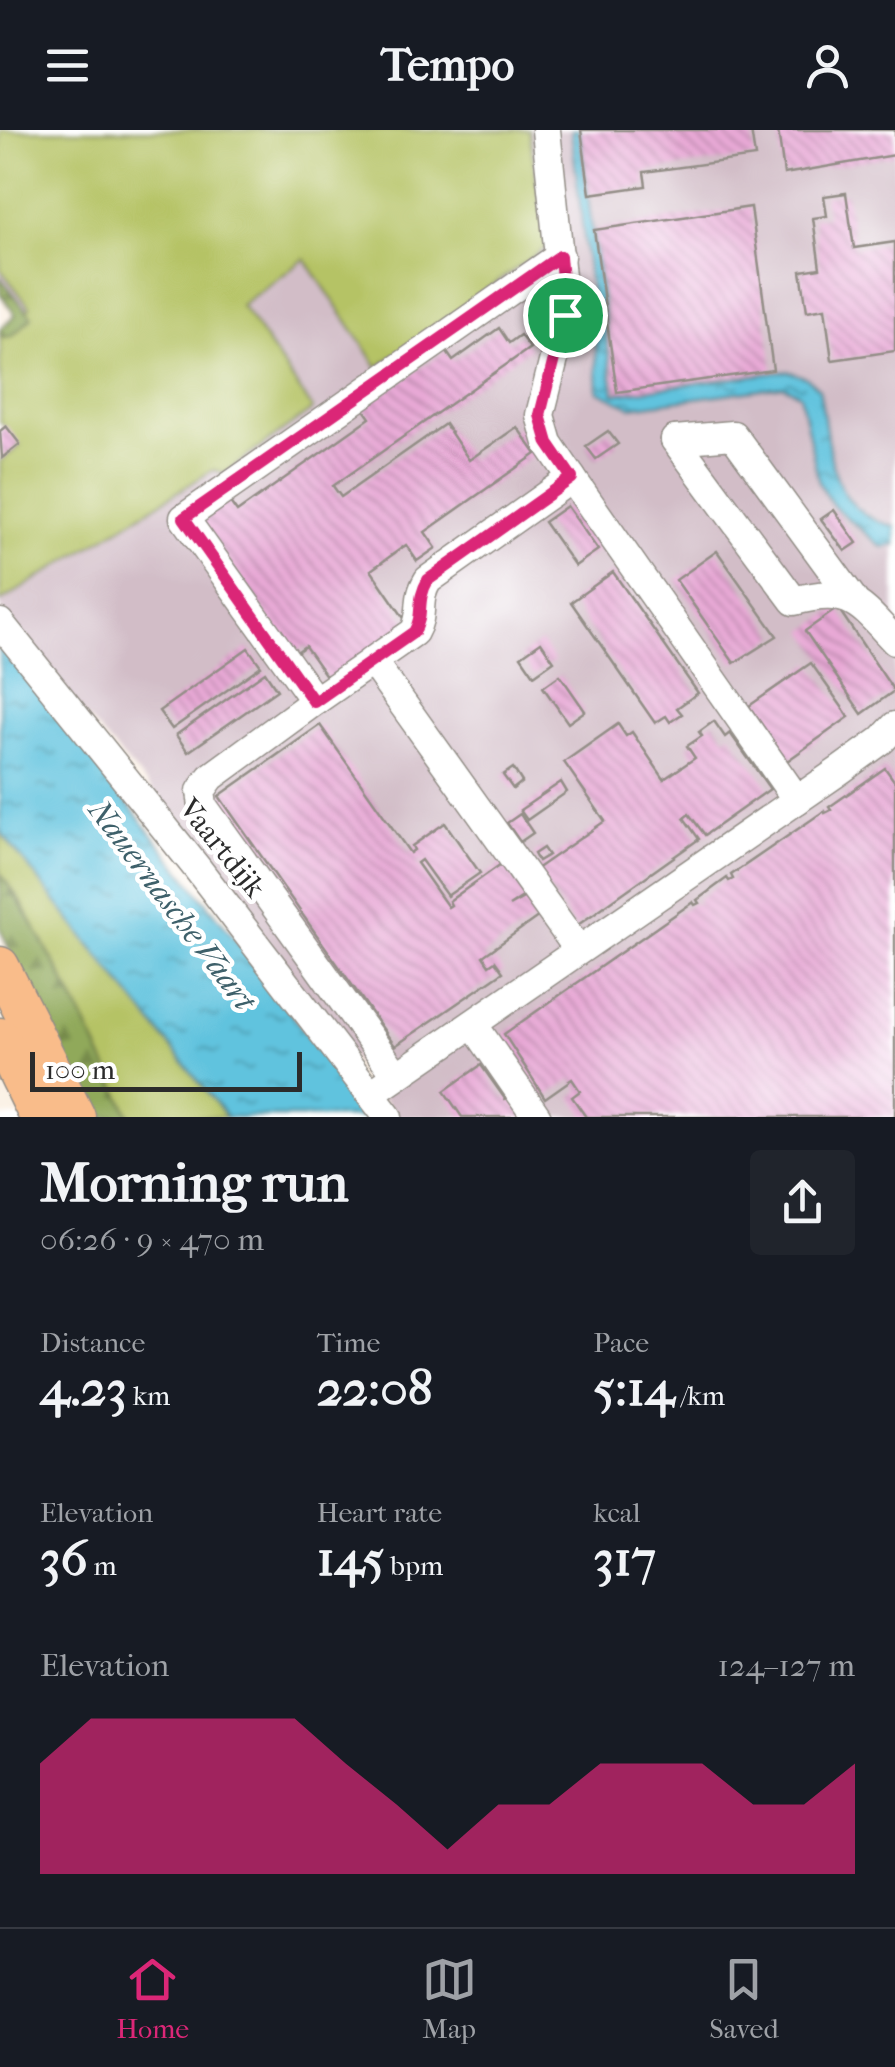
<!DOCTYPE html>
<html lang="en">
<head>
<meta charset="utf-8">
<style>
  body { margin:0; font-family:"IM FELL French Canon",serif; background:#20242c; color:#f1f3f6; height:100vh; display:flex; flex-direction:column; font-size:38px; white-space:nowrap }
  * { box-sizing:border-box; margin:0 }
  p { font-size:32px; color:#9ea1a6 }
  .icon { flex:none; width:55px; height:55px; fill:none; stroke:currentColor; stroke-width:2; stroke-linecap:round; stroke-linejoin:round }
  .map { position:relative; height:987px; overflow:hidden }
  .drawer { display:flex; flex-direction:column; background:#171b24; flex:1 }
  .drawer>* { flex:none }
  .scale { position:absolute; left:30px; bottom:25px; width:272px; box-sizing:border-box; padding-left:10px; border:5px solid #2b2b2b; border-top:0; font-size:28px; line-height:35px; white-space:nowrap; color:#2b2b2b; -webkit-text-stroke:8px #fff; paint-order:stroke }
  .pin { position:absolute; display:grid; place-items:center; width:85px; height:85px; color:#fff; margin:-42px; border:5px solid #fff; border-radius:50%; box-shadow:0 2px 10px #0007 }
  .round { display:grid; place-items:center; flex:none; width:105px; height:105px; border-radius:10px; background:#20242c }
  .headline { display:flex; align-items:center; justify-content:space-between; height:170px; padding:0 40px }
  h1 { font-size:55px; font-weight:700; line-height:75px }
  .figures { display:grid; grid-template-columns:repeat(3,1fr); gap:15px; height:170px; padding:10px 40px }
  .figures div { display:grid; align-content:center }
  .figures b { font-size:50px; font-weight:700 }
  .figures small { font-size:28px; font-weight:400 }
  .figures p { font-size:28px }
  .chart { height:280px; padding:20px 40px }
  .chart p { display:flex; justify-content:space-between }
  .chart svg { width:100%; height:180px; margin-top:10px; fill:#db2777; opacity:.7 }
  header { display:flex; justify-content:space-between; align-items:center; height:130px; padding:0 40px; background:#171b24; font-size:45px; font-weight:700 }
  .tabs { display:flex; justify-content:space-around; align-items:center; height:140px; border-top:2px solid #363941; background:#171b24; font-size:28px; color:#9ea1a6 }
  .tabs a { display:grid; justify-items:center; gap:5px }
  .tabs .active { color:#db2777 }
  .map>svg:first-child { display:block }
  .industrial { fill:#d2bdc7 }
  .grass { fill:#b5c365; stroke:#707748; stroke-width:2.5 }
  .forest { fill:url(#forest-firs); stroke:#5e6a42; stroke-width:2.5 }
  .water { fill:url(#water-ripples); stroke:#467784; stroke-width:2.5 }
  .building { fill:url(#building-back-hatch) }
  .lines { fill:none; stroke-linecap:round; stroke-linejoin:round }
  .minor-casing { stroke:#938e87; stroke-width:31 }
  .highway-casing { stroke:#938e87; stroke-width:41 }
  .minor { stroke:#fff; stroke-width:28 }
  .highway { stroke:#f9bc8a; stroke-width:38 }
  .route-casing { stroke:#fff; stroke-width:20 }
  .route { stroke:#db2777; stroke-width:12 }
  .labels { text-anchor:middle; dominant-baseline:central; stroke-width:9; stroke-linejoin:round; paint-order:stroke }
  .street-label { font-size:30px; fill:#2b2b2b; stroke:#fff }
  .water-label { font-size:32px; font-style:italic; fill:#3e606a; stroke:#fff }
</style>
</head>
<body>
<header><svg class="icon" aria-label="menu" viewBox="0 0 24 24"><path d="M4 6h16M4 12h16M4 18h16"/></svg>Tempo<svg class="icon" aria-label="person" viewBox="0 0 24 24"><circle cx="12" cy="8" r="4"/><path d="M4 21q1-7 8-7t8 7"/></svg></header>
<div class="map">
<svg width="895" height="987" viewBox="0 0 895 987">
  <defs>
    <pattern id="forest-firs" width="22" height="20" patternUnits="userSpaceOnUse" patternTransform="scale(2.5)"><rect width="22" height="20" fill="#90a95a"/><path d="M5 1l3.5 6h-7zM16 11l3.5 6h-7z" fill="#768a4b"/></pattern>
    <pattern id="water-ripples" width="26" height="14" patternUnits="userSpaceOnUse" patternTransform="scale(2.5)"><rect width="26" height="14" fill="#60c3de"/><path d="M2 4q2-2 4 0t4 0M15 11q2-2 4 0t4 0" fill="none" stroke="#4f9fb4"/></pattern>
    <pattern id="building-back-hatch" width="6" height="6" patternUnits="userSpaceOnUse" patternTransform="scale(2.5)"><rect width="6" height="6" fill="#e8a9d6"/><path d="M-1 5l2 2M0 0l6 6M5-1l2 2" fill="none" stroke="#bc8aae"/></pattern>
  </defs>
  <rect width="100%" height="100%" fill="#fff"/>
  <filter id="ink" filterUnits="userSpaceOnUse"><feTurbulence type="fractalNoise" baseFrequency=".01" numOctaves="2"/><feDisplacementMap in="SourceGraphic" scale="20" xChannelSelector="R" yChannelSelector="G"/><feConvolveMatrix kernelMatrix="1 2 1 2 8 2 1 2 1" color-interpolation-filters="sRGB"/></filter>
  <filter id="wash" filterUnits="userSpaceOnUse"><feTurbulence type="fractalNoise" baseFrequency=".0048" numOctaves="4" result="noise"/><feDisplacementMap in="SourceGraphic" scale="40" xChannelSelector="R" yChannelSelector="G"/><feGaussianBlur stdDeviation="2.25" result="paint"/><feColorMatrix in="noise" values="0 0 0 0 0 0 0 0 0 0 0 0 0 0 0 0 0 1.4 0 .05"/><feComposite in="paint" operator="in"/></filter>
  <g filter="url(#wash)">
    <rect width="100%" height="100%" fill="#fbf0e3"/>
    <!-- industrial -->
    <polygon class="industrial" points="0,0 895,0 895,987 396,987 171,681 70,569 0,478 0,473 158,373 0,148"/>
    <!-- grass -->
    <g class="grass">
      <polygon points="0,0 529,0 547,117 378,237 305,129 241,175 313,279 225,343 213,340 0,472 0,331 20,316 0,291 0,199 30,177 0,139"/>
      <polygon points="0,701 227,987 130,987 93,910 21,772 0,743"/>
    </g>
    <!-- forest -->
    <g class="forest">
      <polygon points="0,147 32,187 12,206 3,207 0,199 15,185 0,163"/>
      <path d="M0,743C52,818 91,904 130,987H90L22,851L0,798Z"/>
    </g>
    <!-- water -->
    <g class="water">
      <path d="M571,0H579L614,264L788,241L807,248L819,259C831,316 826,383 895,396V415L882,417L834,377L819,353L800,264L783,256L631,277L598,261L594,193Z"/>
      <polygon points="0,513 238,812 368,987 227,987 0,701"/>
    </g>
    <g id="blocks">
      <!-- building -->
      <g class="building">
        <polygon points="581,0 751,0 755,27 644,42 646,56 590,64"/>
        <polygon points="778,0 895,0 895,25 784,44"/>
        <polygon points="846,63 854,118 895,112 895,221 832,230 825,178 807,181 801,141 820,138 813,88 827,86 824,66"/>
        <polygon points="751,77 773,240 617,262 594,100"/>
        <polygon points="499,198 509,213 520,205 530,218 333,356 341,367 445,294 469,330 517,297 536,324 425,402 436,418 417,431 406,415 371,440 408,494 329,550 305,516 294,524 202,392 227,368 237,382 370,288 363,278 446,221 453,231"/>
        <polygon points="6,296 20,314 2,328 0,301"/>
        <polygon points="608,301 618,314 596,329 586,316"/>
        <polygon points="567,376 598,420 575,436 544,392"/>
        <polygon points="834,380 857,413 845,421 821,389"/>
        <polygon points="717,421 777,506 734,533 676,450"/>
        <polygon points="613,442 698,563 677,578 682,584 670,592 666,586 655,593 571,472"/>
        <polygon points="838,478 894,561 862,584 805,501"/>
        <polygon points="541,512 554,531 534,545 521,526"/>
        <polygon points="248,518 261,536 172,599 159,581"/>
        <polygon points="811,533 849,587 787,631 749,576"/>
        <polygon points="265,542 277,560 188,622 176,605"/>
        <polygon points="560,545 585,581 568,593 543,557"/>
        <polygon points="714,591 725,607 730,603 770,659 705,705 689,684 684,688 699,709 575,797 536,739 605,691 564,632 618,594 626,606 632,602 664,649 695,628 687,616 702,606 699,602"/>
        <polygon points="320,595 410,723 414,720 412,716 445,693 480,743 447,766 421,730 417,733 448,777 451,775 449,771 504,732 527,764 509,776 529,765 542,784 483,826 489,835 495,831 503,842 395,916 219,666"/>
        <polygon points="513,638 522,652 513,659 503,645"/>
        <polygon points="885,638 895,652 895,987 586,987 572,967 580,961 572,949 545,968 504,904 693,772 695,775 699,773 697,770 727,748 729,751 733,749 731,745 824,681 825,683 831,680 829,677"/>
        <polygon points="561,652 567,662 527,690 520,680"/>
        <polygon points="520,684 533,703 520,712 507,693"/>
        <polygon points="543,718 548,725 538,731 534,724"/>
        <polygon points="481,935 505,969 510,965 525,987 462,987 444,961"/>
      </g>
    </g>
  </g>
  <g filter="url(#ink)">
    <use href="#blocks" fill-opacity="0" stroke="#938e87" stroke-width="2.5"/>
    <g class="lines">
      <defs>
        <g id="minor">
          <polyline points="546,0 565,185 540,285 548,313 576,354 797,670"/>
          <path d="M560,126L184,388L315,571L414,502C425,483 415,471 428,450L572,348"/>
          <path d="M675,310L794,471C850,456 859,473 895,511"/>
          <polyline points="675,310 733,305 853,469"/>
          <polyline points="0,493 197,738 388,987"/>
          <polyline points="372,531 578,819"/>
          <polyline points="315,571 211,647 201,661 203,676 397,946"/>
          <polyline points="473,894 537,987"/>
          <polyline points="371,964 839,641 882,610 895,596"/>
        </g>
        <g id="highway">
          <polyline points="0,836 76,987"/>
          <polyline points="0,907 39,987"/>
        </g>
      </defs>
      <!-- minor casing -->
      <use href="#minor" class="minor-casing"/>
      <!-- highway casing -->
      <use href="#highway" class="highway-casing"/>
      <!-- minor -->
      <use href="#minor" class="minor"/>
      <!-- highway -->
      <use href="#highway" class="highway"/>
    </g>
  </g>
  <g class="lines" filter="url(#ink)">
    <defs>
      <path id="route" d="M560,126L565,185L540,285L548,313L572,348L428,450C415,472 425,483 414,502L314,572L184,388Z"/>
    </defs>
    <!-- route casing -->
    <use href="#route" class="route-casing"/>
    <!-- route -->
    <use href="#route" class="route"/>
  </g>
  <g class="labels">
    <!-- street labels -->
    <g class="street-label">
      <text transform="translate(222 718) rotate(51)">Vaartdijk</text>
    </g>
    <!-- water labels -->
    <g class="water-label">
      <text transform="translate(172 775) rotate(53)">Nauernasche Vaart</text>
    </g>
  </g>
</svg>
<div class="scale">100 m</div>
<div class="pin" style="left:565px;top:185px;background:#1e9e55"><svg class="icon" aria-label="arrive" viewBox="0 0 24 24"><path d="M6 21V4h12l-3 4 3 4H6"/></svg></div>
</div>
<section class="drawer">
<div class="headline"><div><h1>Morning run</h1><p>06:26 · 9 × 470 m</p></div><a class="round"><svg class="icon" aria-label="share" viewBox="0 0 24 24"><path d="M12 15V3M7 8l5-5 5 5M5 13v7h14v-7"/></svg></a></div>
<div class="figures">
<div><p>Distance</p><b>4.23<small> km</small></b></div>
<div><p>Time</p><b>22:08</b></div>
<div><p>Pace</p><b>5:14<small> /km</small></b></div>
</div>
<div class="figures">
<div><p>Elevation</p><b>36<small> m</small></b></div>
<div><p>Heart rate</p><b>145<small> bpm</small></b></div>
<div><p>kcal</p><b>317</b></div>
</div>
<div class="chart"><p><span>Elevation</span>124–127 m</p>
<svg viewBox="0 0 160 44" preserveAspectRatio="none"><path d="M0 44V17L10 6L20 6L30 6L40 6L50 6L60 17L70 27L80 38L90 27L100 27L110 17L120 17L130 17L140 27L150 27L160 17V44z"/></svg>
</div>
</section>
<nav class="tabs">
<a class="active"><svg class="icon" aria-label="home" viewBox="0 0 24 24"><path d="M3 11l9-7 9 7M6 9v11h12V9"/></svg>Home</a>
<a><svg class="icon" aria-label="map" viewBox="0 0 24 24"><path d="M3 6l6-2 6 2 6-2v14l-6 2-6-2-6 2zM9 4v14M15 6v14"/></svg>Map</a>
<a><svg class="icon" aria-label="saved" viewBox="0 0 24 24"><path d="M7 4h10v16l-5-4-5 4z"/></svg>Saved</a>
</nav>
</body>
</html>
